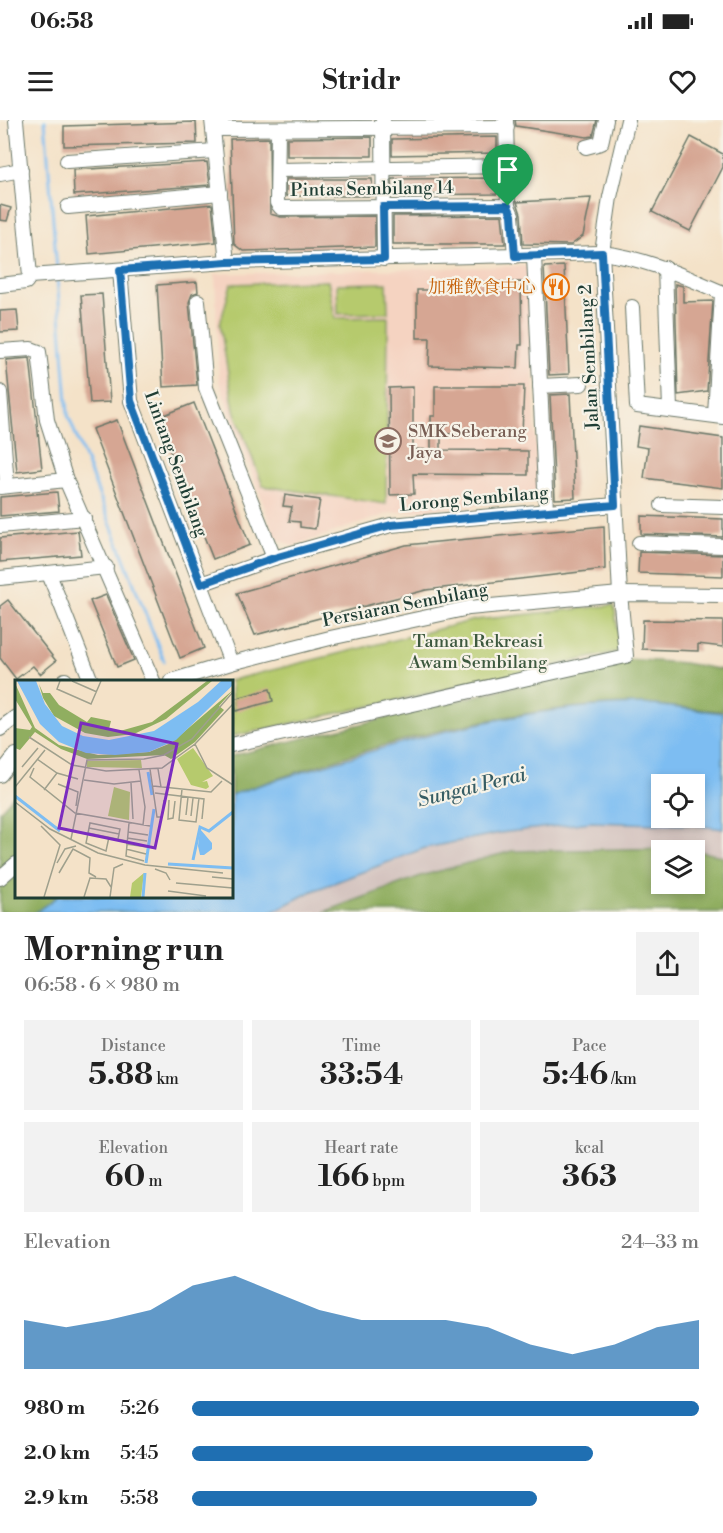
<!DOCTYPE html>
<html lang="en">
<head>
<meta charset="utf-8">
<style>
  body { margin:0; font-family:"Libre Bodoni","Noto Serif SC",serif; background:#f2f2f2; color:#222; height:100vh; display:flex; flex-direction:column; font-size:22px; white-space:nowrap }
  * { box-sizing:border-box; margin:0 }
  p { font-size:20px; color:#767676 }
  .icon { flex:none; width:33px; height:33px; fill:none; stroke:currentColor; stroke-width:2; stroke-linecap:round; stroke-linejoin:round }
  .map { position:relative; height:792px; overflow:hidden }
  .side { display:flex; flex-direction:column; background:#fff; flex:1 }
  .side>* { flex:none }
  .buttons { position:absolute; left:651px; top:654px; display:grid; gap:12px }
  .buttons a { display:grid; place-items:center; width:54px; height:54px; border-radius:0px; background:#fff; box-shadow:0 3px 9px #0003; font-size:30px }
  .pin { position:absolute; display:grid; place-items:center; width:51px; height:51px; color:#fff; margin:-62px -26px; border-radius:50% 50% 50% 0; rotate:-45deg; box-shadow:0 0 6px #0007 }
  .pin .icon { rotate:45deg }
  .round { display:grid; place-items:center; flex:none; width:63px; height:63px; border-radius:0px; background:#f2f2f2 }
  .summary { display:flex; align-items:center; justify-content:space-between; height:102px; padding:0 24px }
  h1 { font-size:33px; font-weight:700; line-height:45px }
  .metrics { display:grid; grid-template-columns:repeat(3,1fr); gap:9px; height:102px; padding:6px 24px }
  .metrics div { display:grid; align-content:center; border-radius:0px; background:#f2f2f2; text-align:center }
  .metrics b { font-size:30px; font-weight:700 }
  .metrics small { font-size:16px; font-weight:400 }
  .metrics p { font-size:16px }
  .chart { height:168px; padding:12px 24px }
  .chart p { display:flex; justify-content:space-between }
  .chart svg { width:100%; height:108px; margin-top:6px; fill:#1f6fb2; opacity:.7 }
  ul { padding:0 24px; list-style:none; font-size:20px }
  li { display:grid; grid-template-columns:96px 72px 1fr; align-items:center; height:45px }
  li i { height:15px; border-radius:8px; background:#1f6fb2 }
  .status { display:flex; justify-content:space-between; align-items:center; height:42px; padding:0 30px; background:#fff; direction:ltr }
  .status svg { height:16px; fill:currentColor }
  header { display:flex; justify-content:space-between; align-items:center; height:78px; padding:0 24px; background:#fff; font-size:27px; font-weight:700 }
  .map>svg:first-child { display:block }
  .built { fill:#f5d3c1 }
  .industrial { fill:#d1c0bc; fill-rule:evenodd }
  .green { fill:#b6ca6d; stroke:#6a8450; stroke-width:1.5 }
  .forest { fill:#90ae60; stroke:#58764a; stroke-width:1.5; fill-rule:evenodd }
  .water { fill:#7dbdf2; stroke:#4e7d93; stroke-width:1.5; fill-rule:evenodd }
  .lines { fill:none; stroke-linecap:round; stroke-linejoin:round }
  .stream { stroke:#7dbdf2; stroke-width:3 }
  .building { fill:#d6a693 }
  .minor-casing { stroke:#6a7768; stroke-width:16 }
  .minor { stroke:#fff; stroke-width:14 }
  .route-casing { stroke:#fff; stroke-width:12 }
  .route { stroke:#1f6fb2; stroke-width:8 }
  .labels { text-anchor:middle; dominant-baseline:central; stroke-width:4.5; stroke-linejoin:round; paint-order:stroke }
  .street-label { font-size:18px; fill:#1f3d34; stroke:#f7f3e8 }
  .food-label { font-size:18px; fill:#c56008; stroke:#f7f3e8; text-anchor:end }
  .education-label { font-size:18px; fill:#785e54; stroke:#f7f3e8; text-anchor:start }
  .park-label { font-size:18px; fill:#3d593f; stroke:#f7f3e8 }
  .water-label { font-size:20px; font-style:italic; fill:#365d64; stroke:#f7f3e8 }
  .inset-river { fill:none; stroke:#7dbdf2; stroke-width:3 }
  .inset-road { fill:none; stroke:#9fa08d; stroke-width:1.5 }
  .view { fill:#7b2cbf; fill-opacity:0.15; stroke:#7b2cbf; stroke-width:3 }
  .inset-edge { fill:none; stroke:#1f3d34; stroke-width:3 }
</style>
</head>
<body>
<div class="status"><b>06:58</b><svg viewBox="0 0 49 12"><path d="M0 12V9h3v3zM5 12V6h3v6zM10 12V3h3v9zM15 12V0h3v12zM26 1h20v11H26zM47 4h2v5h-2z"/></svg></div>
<header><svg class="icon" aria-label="menu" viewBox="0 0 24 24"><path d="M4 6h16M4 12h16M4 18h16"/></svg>Stridr<svg class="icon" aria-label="heart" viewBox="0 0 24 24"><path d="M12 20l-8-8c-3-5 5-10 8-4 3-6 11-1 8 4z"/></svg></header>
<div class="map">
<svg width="723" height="792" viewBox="0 0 723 792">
  <rect width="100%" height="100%" fill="#f7f3e8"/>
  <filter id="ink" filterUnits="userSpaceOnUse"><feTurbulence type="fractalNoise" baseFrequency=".0167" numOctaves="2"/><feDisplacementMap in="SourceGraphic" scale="12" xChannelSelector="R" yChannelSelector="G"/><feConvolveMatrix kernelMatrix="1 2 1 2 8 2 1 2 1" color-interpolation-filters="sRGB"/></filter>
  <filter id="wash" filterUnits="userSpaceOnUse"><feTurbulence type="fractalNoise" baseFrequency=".008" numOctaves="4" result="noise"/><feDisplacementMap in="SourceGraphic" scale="24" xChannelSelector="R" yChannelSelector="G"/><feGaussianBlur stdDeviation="1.35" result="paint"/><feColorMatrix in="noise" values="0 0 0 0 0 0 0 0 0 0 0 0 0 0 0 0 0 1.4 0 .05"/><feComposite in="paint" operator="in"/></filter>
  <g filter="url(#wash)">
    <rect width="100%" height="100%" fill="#f4e2c8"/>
    <!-- built -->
    <polygon class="built" points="529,146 538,380 391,393 292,426 275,417 219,261 215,154"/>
    <!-- industrial -->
    <path class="industrial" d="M591,702L692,705L723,709V792H272L310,772L425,728L500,713ZM662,730H694V764H662Z"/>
    <!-- green -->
    <g class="green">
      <polygon points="328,161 335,198 388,197 386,384 263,366 234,290 220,204 231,164"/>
      <polygon points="387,163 388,193 338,194 337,164"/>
      <polygon points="614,485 621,531 233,616 231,561 228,561 475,500"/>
    </g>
    <!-- forest -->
    <g class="forest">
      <path d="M626,539L684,543L723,550V591C684,589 645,582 605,585C485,591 344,634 231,675V636Z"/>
      <polygon points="16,673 16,776 58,776 36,792 0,792 0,691"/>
      <path d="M681,728L723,736V792H517V788L475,792H324L421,756L512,731ZM694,730V764H662V730Z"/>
    </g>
    <!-- water -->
    <path class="water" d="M644,584L723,593V709L692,705L591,702L500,713L425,728L310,772L272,792H36L58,776H231V675L257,666C384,627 510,585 644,584ZM662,664H694V698H662Z"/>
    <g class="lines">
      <!-- stream -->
      <g class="stream">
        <polyline points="45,0 57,151"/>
        <polyline points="57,157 68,295 164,541"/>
      </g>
    </g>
    <g id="blocks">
      <!-- building -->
      <g class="building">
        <polygon points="515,0 597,0 593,16 587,17 516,6"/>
        <polygon points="196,2 197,23 64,26 64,6"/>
        <polygon points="372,17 372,36 287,36 287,18"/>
        <polygon points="497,17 497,33 392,35 392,19"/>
        <polygon points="691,17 723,34 723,47 690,111 652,92"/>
        <polygon points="269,18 270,94 281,97 375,96 375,127 243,131 234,124 230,19"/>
        <polygon points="207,42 210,65 74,75 73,50"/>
        <polygon points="497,58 497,74 393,75 392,59"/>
        <polygon points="286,59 372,59 373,76 286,76"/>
        <polygon points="591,78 583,116 571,125 523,124 521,94 517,82"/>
        <polygon points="212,84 216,122 89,134 86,96"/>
        <polygon points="0,85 11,88 7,101 0,100"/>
        <polygon points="502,95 505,124 393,124 393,96"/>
        <polygon points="564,146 569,254 549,255 544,147"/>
        <polygon points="197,162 198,172 192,174 189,182 197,265 163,267 157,165"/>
        <polygon points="458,162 521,162 522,225 519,225 518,248 429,246 430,218 417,218 417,170 458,170"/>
        <polygon points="675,164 683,166 683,182 713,181 707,271 678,275"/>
        <polygon points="102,174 110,282 90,283 81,175"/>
        <polygon points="17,190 19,211 0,212 0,191"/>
        <polygon points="30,238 42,349 17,352 6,240"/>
        <polygon points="435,266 524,266 522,314 441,314 441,330 528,331 528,355 413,354 414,374 390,375 389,268 413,267 413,329 431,330 431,296 435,296"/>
        <polygon points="570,274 575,378 555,379 550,275"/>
        <polygon points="194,283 250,425 213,439 157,298"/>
        <polygon points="117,300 204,528 180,538 92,309"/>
        <polygon points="639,306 723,318 723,368 644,358 648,328 636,326"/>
        <polygon points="57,372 59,391 0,396 0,377"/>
        <polygon points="285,375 320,380 315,409 300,407 300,402 289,401 292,387 283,386"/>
        <polygon points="641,396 723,399 723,417 641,414"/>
        <polygon points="604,406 605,449 426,470 255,515 237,473 406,425"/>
        <polygon points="78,411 81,435 0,442 0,418"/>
        <polygon points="639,432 723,435 723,456 638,453"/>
        <polygon points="106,475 134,540 117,547 90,481"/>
        <polygon points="8,480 56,541 40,554 33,546 16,559 0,538 0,486"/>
        <polygon points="643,500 723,501 723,527 698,524 698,531 642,529"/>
        <polygon points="270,569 273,581 236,591 233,579"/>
      </g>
    </g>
  </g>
  <g filter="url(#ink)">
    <use href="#blocks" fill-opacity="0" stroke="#6a7768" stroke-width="1.5"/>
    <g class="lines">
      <defs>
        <g id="minor">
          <polyline points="212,0 227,142"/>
          <polyline points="383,0 384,139"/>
          <polyline points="506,0 508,86 512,95 515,136"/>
          <polyline points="213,9 507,7"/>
          <polyline points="278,9 277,83 281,88 508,86"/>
          <polyline points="586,27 601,23 606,0"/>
          <polyline points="67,41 215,31"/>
          <polyline points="278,50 507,46"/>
          <polyline points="0,54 21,50"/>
          <polyline points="68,87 220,73"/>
          <polyline points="534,136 546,390"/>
          <polyline points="665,148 670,289"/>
          <polyline points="120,150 131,281 231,543"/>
          <path d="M30,156L227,142L602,133C645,138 683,156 723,173"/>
          <polyline points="0,165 26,162 30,156 16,0"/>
          <polyline points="198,181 206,268 274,438"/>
          <polyline points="632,187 637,286 723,297"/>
          <polyline points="0,231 31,229 39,232 47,300 66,360 153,561"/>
          <polyline points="540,266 581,264"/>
          <polyline points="0,272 7,366"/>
          <polyline points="715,295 722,173"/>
          <polyline points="0,367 66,360"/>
          <polyline points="662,385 723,387"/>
          <polyline points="0,406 84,398"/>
          <polyline points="639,423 723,426"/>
          <polyline points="49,454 91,561"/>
          <polyline points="0,458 106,447"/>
          <polyline points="201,464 274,438 391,405 615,385"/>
          <polyline points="64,561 65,560"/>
          <polyline points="171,561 231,543 330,518 469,488 620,474 723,475"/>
          <polyline points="0,609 16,597"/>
          <polyline points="231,625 626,536 620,474 602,133 610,77 628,0"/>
          <polyline points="0,655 16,635"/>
          <polyline points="0,758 16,744"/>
        </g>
      </defs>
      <!-- minor casing -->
      <use href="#minor" class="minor-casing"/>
      <!-- minor -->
      <use href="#minor" class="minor"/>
    </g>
  </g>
  <g class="lines" filter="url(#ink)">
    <defs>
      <polygon id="route" points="508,86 512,95 515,136 602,133 615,385 391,405 274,438 201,464 131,281 120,150 227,142 384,139 383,87"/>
    </defs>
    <!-- route casing -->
    <use href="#route" class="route-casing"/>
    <!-- route -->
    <use href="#route" class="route"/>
  </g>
  <!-- icons -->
  <defs>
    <symbol id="restaurant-ring" viewBox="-11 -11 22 22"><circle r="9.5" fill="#f7f3e8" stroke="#e8710a" stroke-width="1.5"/><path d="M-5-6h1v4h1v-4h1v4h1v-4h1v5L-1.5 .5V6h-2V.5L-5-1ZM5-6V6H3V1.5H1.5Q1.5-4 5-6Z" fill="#e8710a"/></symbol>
    <symbol id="school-ring" viewBox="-11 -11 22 22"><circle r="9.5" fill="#f7f3e8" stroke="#8d6e63" stroke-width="1.5"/><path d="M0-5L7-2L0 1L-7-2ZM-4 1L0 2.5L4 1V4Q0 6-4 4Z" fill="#8d6e63"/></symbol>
  </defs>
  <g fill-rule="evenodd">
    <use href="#restaurant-ring" x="541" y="152" width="30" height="30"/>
    <use href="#school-ring" x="373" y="306" width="30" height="30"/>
  </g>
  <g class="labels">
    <!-- street labels -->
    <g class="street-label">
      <text transform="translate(372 69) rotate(-1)">Pintas Sembilang 14</text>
      <text transform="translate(589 237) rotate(-93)">Jalan Sembilang 2</text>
      <text transform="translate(176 344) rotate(70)">Lintang Sembilang</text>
      <text transform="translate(474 379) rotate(-5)">Lorong Sembilang</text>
      <text transform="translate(405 485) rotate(-11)">Persiaran Sembilang</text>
    </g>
    <!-- food labels -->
    <g class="food-label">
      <text x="536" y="167">加雅飲食中心</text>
    </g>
    <!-- education labels -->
    <g class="education-label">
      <text x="408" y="311">SMK Seberang<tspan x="408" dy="21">Jaya</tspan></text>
    </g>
    <!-- park labels -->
    <g class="park-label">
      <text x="478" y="521">Taman Rekreasi<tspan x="478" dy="21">Awam Sembilang</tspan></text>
    </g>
    <!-- water labels -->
    <g class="water-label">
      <text transform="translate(472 668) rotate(-14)">Sungai Perai</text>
    </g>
  </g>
  <!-- overview -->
  <g transform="translate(15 560)">
    <rect width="218" height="218" fill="#f4e2c8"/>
    <path d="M178,68L198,96L187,102L192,101L194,107L191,109L176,105L162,79ZM126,80L127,88L72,87V81ZM99,107L115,112L114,140L93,136ZM129,193L126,217H115L117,203Z" fill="#b6ca6d"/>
    <path d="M192,1H197L151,39L119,54L93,57L70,53L39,36L28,18L24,4L28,13H35L44,25L72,42L76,37L96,41L94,49L105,51L137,42ZM0,3L20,48L44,65L83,75L134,72L156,63L218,10L204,26L209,30L180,62L156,79L149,75L72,79L46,69L20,52L5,70L0,68V48L15,50L17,47L0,19Z" fill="#90ae60"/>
    <path d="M2,1H21L30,24L47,46L68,56L94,60L139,51L183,22L206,1H217L218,5L161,60L134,72L100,75L71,73L44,62L25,44ZM185,149L197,163V169L189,175H185L183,166Z" fill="#7dbdf2"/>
    <path class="inset-river" d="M133,92L137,115M0,116L45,151M178,180L185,147L194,151L218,132M131,183L139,129M153,184L218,188M128,217L130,193"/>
    <path class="inset-road" d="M45,1L42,9L76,24L86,1M57,1L82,12M14,57L57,85L91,91L147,88L180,64L218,24M180,64L192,88L218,105M22,79L42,93L63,99M7,87L23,68M19,88L15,97L60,133L135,146M135,89L142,137H147L149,120M143,89L146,107M124,90L130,127L128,145M69,100L99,104L126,101M116,103L118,139M43,104L63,112L61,126M138,106L196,112L207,101M0,107L30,70M167,109L164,140L181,142L184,118M29,110L42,93M140,113L189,119L187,139M154,120L153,139L158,138L160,121M0,122L35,149L83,173L130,185L208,193M171,135L173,117M176,136L178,118M114,143L111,176L129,181M26,146L45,165L29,217M74,148L104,154M113,152L133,155M73,153L112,161M94,157L91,171L71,163L75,143L105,149L103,159M112,158L132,161M56,159L72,80L129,79L149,75L177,59L218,12M111,164L132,167M111,169L131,174M42,183L50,169L61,166M140,189L151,193L155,200M44,193L58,169L75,178L74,193L81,197M197,197L218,199M161,203L218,208M153,211L191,216M69,217L75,198L91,199L96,207M95,217L99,188L108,184"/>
    <path class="view" d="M66,43L162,64L140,168L44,148Z"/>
    <rect width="218" height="218" class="inset-edge"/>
  </g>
</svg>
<div class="buttons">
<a><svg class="icon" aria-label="locate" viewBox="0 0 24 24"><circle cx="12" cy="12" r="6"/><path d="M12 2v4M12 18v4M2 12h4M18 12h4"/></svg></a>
<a><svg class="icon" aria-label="layers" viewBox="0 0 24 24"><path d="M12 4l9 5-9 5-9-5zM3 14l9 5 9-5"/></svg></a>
</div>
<div class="pin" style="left:508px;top:86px;background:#1e9e55"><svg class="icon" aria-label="arrive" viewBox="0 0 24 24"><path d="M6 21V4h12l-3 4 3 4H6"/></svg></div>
</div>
<section class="side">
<div class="summary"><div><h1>Morning run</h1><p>06:58 · 6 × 980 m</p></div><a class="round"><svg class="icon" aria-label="share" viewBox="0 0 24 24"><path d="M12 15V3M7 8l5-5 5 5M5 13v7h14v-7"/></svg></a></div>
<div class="metrics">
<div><p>Distance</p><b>5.88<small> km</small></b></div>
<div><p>Time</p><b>33:54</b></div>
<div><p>Pace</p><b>5:46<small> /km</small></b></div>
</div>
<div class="metrics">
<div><p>Elevation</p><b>60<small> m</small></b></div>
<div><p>Heart rate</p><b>166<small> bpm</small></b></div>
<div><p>kcal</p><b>363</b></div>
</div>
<div class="chart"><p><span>Elevation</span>24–33 m</p>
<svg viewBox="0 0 160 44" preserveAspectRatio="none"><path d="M0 44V24L10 27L20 24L30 20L40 10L50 6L60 13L70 20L80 24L90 24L100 24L110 27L120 34L130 38L140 34L150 27L160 24V44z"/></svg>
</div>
<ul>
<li><b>980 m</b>5:26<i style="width:100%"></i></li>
<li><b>2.0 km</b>5:45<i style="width:79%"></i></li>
<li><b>2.9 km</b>5:58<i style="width:68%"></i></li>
</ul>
</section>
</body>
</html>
